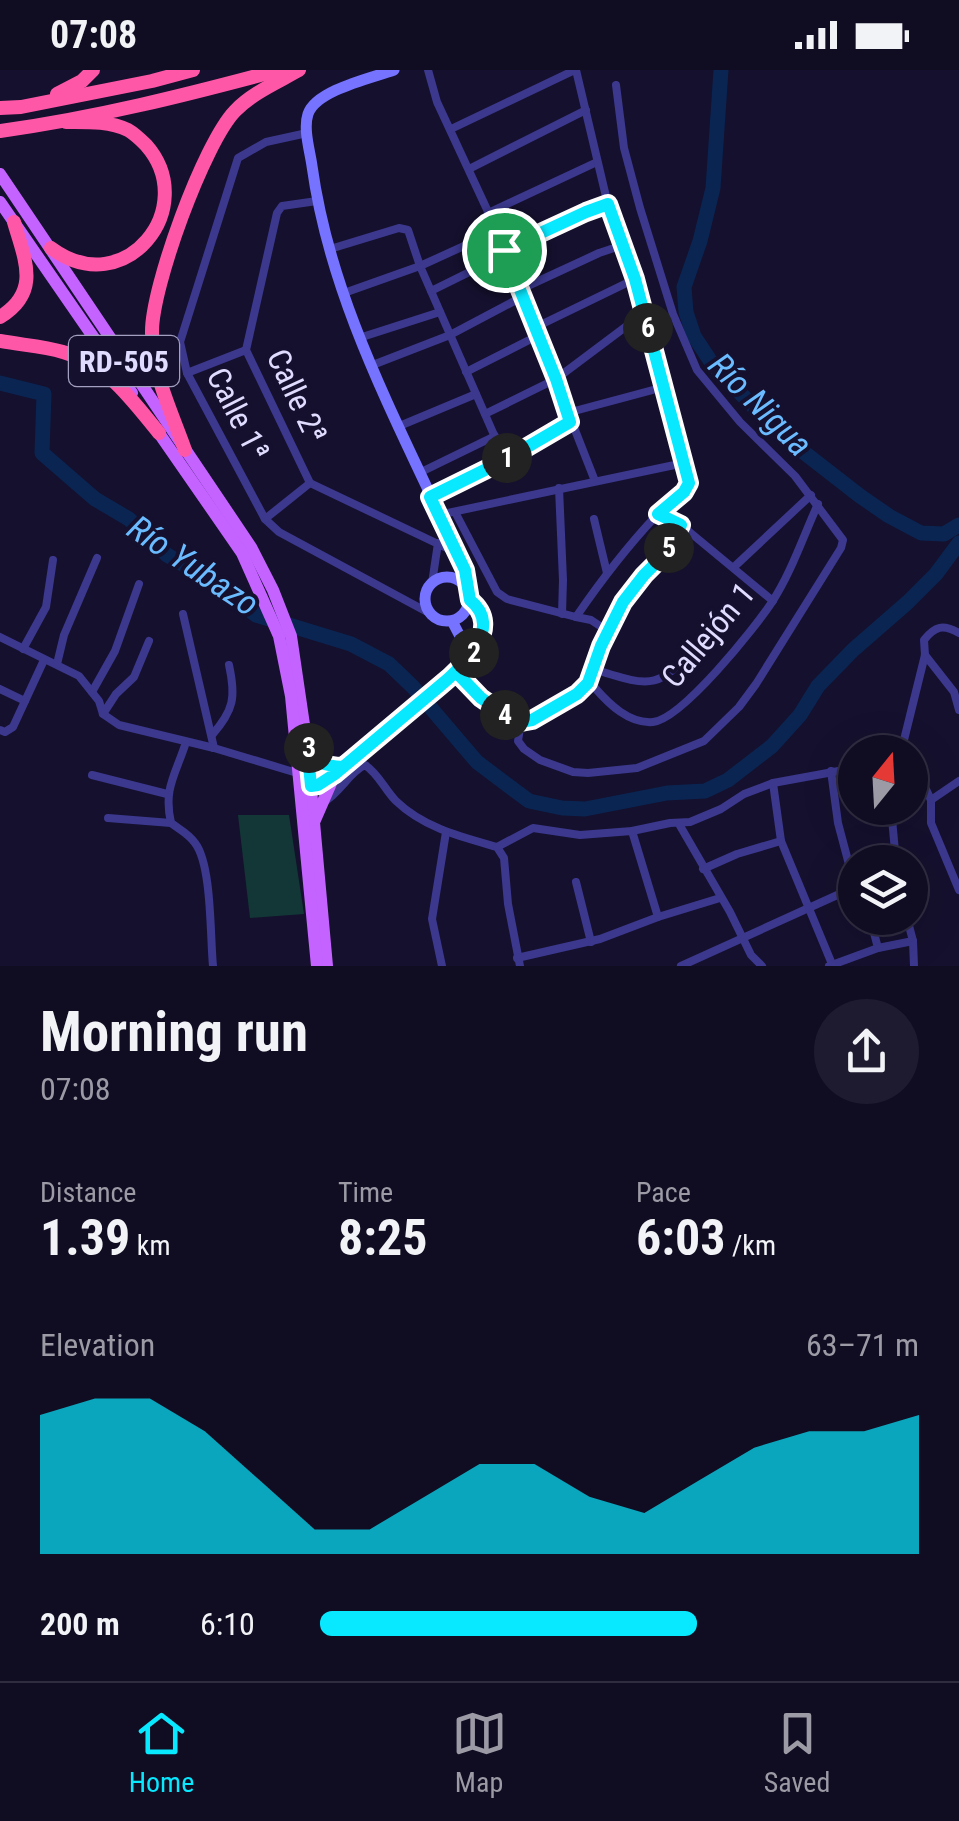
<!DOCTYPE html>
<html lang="en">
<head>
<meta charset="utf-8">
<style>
  body { margin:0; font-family:"Roboto Condensed",sans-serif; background:#1e1a2f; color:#f1f3f6; height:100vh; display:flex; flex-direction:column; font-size:38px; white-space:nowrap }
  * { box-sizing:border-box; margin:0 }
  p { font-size:32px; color:#9c9ba5 }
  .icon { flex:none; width:55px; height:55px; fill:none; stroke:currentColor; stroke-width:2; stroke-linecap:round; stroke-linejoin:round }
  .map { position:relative; height:896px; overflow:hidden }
  .sheet { display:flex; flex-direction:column; background:#100c22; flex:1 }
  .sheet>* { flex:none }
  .needle { width:65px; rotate:18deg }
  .tools { position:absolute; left:838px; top:665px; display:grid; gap:20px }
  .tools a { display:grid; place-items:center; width:90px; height:90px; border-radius:50%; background:#100c22; box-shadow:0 10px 40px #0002,0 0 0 2px #302c40; font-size:50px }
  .pin { position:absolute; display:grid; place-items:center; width:85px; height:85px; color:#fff; margin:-42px; border:5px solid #fff; border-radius:50%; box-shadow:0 2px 10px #0007 }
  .km { position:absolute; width:50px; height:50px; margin:-25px; border-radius:50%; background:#222; color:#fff; font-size:28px; line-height:50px; text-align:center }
  .round { display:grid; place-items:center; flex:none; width:105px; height:105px; border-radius:52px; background:#1e1a2f }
  .headline { display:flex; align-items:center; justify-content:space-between; height:170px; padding:0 40px }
  h1 { font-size:55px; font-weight:700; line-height:75px }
  .figures { display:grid; grid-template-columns:repeat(3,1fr); gap:15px; height:170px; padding:10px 40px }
  .figures div { display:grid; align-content:center }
  .figures b { font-size:50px; font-weight:700 }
  .figures small { font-size:28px; font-weight:400 }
  .figures p { font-size:28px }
  .chart { height:280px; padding:20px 40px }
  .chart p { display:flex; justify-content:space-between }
  .chart svg { width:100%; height:180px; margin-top:10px; fill:#08e8ff; opacity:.7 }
  ul { padding:0 40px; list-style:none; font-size:32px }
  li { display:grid; grid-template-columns:160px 120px 1fr; align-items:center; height:75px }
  li i { height:25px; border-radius:12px; background:#08e8ff }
  .status { display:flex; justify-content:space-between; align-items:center; height:70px; padding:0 50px; background:#100c22; direction:ltr }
  .status svg { height:28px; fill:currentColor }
  .menu { display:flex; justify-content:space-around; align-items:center; height:140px; border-top:2px solid #302c40; background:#100c22; font-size:28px; color:#9c9ba5 }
  .menu a { display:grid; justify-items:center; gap:5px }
  .menu .selected { color:#08e8ff }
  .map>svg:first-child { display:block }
  .green { fill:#123736 }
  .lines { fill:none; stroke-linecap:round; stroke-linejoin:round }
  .river { stroke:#0a2552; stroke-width:15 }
  .street { stroke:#3b388e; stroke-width:8 }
  .secondary { stroke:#7573ff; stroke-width:11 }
  .primary { stroke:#c463ff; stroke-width:12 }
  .highway { stroke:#ff57a8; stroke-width:14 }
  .route-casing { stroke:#fff; stroke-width:20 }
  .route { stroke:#08e8ff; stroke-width:12 }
  .labels { text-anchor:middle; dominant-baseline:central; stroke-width:8; stroke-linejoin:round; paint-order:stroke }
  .shield { fill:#15102d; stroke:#a39fc0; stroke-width:2.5 }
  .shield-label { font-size:30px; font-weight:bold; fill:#e0dcff }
  .street-label { font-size:32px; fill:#e0dcff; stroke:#15102d }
  .water-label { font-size:35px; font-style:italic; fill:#6abbff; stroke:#15102d }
</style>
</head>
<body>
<div class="status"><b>07:08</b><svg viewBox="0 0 49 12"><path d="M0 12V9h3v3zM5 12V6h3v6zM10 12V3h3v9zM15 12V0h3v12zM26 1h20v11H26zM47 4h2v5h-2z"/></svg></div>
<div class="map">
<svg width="959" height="896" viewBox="0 0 959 896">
  <rect width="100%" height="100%" fill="#15102d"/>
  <!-- green -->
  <polygon class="green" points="238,745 289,745 304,844 250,848"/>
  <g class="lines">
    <!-- river -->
    <g class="river">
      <polyline points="721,0 713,118 700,171 684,217 686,242 694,266 713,295 779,363 860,426 889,446 921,463 944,464 959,455"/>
      <polyline points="0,313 44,324 42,383 95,429 129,449 167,485 210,510 256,545 351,574 389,594 413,617 477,692 529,731 562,738 585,739 667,723 705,721 728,710 772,676 800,645 818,616 853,580 908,532 936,504 959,473"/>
    </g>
    <!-- street -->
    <g class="street">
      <polyline points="428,0 437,32 497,161 595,411"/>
      <polyline points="451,59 575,0"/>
      <polyline points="307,63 266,72 238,88 180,272 187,303 265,449 279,462 431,544"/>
      <polyline points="469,99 586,40"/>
      <polyline points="317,131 282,136 277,143 246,280 310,413 457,483"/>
      <polyline points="488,143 597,92"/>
      <polyline points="330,179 399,158 408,160 420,196 505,390"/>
      <polyline points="504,180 586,142 608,135"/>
      <polyline points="519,220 599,183 623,175"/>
      <polyline points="431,221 506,184"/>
      <polyline points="344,223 420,196 497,161"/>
      <polyline points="534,258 635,209"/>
      <polyline points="359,268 440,242"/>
      <polyline points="370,296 450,265 522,227"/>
      <polyline points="466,302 537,266"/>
      <polyline points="187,303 246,280"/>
      <polyline points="567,343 664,317"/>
      <polyline points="485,344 556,309 628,255 645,248"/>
      <polyline points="397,357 476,324"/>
      <polyline points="419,403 495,366"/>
      <polyline points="559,418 563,510 562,544"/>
      <polyline points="430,427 505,390 570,352"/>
      <path d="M455,442L497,522L507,529L576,547C600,512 626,478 655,447C666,435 681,427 689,413L635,209L608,135L576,0"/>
      <polyline points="658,444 681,455 773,531"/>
      <polyline points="438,445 684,393"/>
      <polyline points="265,449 310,413"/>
      <polyline points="594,449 607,503"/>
      <polyline points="734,497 811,425"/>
      <polyline points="432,513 438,473"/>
      <polyline points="183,544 214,678"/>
      <polyline points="609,562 623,532 643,505 668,481 681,455"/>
      <polyline points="0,567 79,606 99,631 103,644 119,655 214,678 297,703"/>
      <polyline points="23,579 46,537 53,490"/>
      <polyline points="925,585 954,622 959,640"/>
      <polyline points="57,594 64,565 97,488"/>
      <path d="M593,599C657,619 656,619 703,570"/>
      <polyline points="456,602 481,628 513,650 521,652 532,650 577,624 588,613 609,562 591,550 576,547"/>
      <path d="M595,618C609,634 629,654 653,652C682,649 755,558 772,532C791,503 803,467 818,434"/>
      <polyline points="0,619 25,631"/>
      <polyline points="92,622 115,581 139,514"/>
      <polyline points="103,644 116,624 134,607 149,571"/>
      <polyline points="521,652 518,671 524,679 540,690 573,702 588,703 637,698 704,671 739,637 756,614 841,478 843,470 795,406 740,352 697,300 673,244 640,138 624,78 616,15"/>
      <polyline points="0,660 5,662 13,657 44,590"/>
      <path d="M212,665C234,640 236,627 229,595"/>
      <path d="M186,672C176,704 163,718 171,753C179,759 189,764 195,773C212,795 210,866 213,896"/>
      <path d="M901,682L925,585L924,570C935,556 943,554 959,563"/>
      <polyline points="831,701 838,753 855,817"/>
      <polyline points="910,702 923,713 931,730 931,753 959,820"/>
      <polyline points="92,705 167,724"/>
      <polyline points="773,713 781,771 832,894"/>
      <polyline points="931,730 959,711"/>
      <path d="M322,733C340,724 348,703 365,695C378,703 385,720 396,731C424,758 462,767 497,777L504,788L508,834L520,896"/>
      <polyline points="891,738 896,792"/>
      <polyline points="108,748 171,753"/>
      <polyline points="679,754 730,842 751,885 762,896"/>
      <polyline points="632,761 658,847"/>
      <polyline points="497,777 533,758 580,765 632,761 670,753 690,752 721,739 744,724 773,713 855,698"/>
      <polyline points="703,799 737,784 781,771"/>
      <polyline points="576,812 591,872"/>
      <polyline points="870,848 878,878"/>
      <polyline points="907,848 913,871 914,896"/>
      <polyline points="517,888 600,869 658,847 720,828"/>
      <polyline points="442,896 432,849 446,762"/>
      <polyline points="681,896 855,817"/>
      <polyline points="829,896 878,878 913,871"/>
    </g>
    <!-- secondary -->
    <g class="secondary">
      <path d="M394,0C372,8 316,20 308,44C303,59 310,81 312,96C332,241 407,368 465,500L468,522"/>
      <circle cx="447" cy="529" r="22"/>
      <polyline points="452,551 463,572 466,593"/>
      <path d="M306,716L318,715L335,704L466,593C479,576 486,559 478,537L469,530"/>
    </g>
    <!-- primary -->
    <g class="primary">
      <polyline points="0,104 251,477 273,520 291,566 307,675 327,896"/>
      <polyline points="0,132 132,323"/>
      <polyline points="154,356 242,483 279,566 291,626 317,896"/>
      <path d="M309,678C316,694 326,696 343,697"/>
      <polyline points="315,750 335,704"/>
    </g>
    <!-- highway -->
    <g class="highway">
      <polyline points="57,24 82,11 93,0"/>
      <polyline points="0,38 21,37 152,11 193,0"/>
      <path d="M0,61C95,48 186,25 279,0"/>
      <path d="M51,178C125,233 201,137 146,75C140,69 135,64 128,60C110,51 86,52 66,52"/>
      <path d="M0,247C41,222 25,190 14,152"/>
      <path d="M0,271C21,275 43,276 63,282C107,294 131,329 159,363"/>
      <path d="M185,380C172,343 152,303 152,263C151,218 204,73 235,41C252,23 278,12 299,0"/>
    </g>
  </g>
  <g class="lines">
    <defs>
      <path id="route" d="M504,180L556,309L570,352L505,390L430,427L465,500L470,530C505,558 462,597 440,616L335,704L318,715L311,716L307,675C315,693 324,696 343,697L456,602L481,628L513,650L521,652L532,650L577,624L588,613L601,576L623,532L644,505L668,481L681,455L658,444L684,422L689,413L635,209L608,134L586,142L504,180"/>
    </defs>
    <!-- route casing -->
    <use href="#route" class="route-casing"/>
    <!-- route -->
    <use href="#route" class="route"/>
  </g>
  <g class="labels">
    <!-- shield labels -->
    <rect class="shield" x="69" y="266" width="110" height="50" rx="8"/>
    <g class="shield-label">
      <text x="124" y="291">RD-505</text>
    </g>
    <!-- street labels -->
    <g class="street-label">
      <text transform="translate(297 326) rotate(65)">Calle 2ª</text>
      <text transform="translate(238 344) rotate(63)">Calle 1ª</text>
      <text transform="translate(708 565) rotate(-50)">Callejón 1</text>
    </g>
    <!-- water labels -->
    <g class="water-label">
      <text transform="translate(760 335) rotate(45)">Río Nigua</text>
      <text transform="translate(193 496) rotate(34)">Río Yubazo</text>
    </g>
  </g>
</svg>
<div class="tools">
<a><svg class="needle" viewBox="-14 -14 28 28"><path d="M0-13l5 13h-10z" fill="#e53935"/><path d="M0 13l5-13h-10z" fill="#9c9ba5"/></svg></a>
<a><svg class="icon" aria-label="layers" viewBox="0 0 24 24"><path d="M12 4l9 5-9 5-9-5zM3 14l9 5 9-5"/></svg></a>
</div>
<div class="pin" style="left:504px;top:180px;background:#1e9e55"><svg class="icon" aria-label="arrive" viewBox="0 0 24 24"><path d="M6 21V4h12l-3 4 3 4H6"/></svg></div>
<b class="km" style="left:507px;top:388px">1</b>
<b class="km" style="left:474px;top:583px">2</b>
<b class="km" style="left:309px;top:678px">3</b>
<b class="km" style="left:505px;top:645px">4</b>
<b class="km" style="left:669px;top:478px">5</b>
<b class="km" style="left:648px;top:258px">6</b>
</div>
<section class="sheet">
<div class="headline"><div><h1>Morning run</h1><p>07:08</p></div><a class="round"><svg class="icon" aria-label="share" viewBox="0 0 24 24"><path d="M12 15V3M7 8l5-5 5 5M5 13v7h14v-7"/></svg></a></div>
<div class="figures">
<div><p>Distance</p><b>1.39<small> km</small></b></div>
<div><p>Time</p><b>8:25</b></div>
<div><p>Pace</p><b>6:03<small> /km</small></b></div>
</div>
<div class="chart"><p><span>Elevation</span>63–71 m</p>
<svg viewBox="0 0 160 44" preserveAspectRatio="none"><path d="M0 44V10L10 6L20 6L30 14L40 26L50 38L60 38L70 30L80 22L90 22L100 30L110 34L120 26L130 18L140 14L150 14L160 10V44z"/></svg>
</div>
<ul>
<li><b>200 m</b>6:10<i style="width:63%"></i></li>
</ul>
</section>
<nav class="menu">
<a class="selected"><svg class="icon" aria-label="home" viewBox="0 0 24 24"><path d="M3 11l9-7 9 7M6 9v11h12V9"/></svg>Home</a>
<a><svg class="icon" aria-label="map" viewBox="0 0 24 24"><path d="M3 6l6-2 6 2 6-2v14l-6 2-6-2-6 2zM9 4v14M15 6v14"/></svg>Map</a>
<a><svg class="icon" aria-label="saved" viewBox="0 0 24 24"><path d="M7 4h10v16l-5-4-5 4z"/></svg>Saved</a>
</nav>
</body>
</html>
